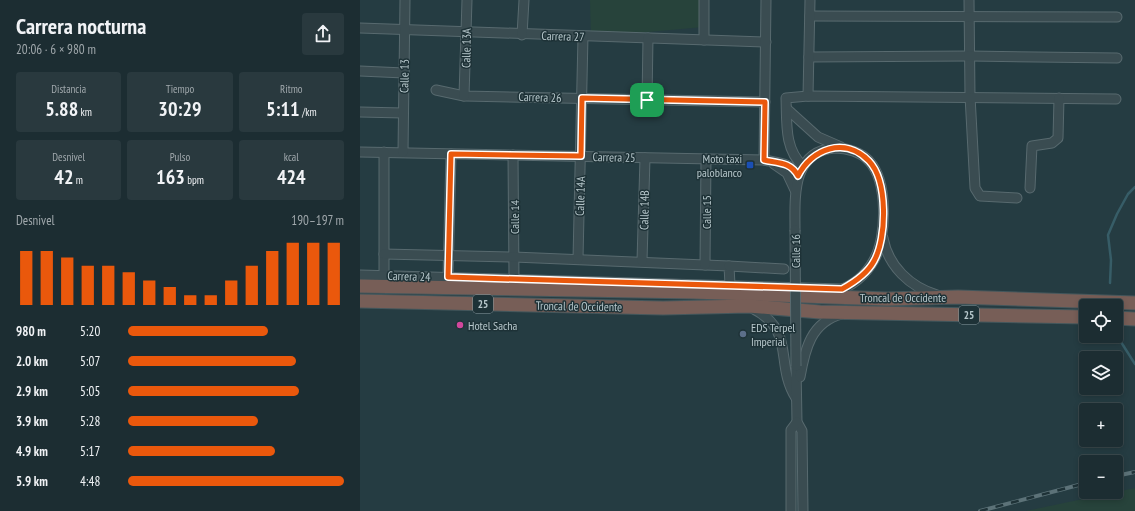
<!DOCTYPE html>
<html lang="es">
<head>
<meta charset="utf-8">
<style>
  body { margin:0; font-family:"PT Sans Narrow",sans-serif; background:#29393e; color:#f1f3f6; height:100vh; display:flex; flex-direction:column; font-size:15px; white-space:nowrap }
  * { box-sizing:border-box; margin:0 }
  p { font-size:13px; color:#a0a8ac }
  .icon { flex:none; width:22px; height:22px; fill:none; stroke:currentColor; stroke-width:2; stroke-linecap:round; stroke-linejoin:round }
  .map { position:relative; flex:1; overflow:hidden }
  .drawer { display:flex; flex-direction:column; background:#1c2d32; width:360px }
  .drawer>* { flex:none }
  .buttons { position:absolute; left:719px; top:299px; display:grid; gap:8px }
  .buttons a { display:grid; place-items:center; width:44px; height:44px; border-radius:4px; background:#1c2d32; box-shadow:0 2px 6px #0003,0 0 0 1px #3a494d; font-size:20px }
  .pin { position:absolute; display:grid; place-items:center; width:34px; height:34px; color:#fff; margin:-17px; border-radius:8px; box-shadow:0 2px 6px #0006 }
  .round { display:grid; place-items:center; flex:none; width:42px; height:42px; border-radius:4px; background:#29393e }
  .headline { display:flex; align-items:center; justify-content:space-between; height:68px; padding:0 16px }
  h1 { font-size:22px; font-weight:700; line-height:30px }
  .metrics { display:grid; grid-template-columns:repeat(3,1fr); gap:6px; height:68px; padding:4px 16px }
  .metrics div { display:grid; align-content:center; border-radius:4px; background:#29393e; text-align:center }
  .metrics b { font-size:20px; font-weight:700 }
  .metrics small { font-size:11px; font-weight:400 }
  .metrics p { font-size:11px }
  .chart { height:112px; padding:8px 16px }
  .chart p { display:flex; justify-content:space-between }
  .chart svg { width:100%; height:72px; margin-top:4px; stroke:#ea580c; stroke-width:6 }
  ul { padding:0 16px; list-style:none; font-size:13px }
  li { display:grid; grid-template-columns:64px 48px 1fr; align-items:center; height:30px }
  li i { height:10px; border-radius:5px; background:#ea580c }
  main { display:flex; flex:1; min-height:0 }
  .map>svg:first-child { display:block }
  .green { fill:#27433b }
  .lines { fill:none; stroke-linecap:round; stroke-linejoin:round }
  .stream { stroke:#375d67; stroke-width:2.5 }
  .minor-casing { stroke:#586a6f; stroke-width:11 }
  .highway-casing { stroke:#44575c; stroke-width:15 }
  .minor { stroke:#3a4c51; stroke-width:9 }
  .highway { stroke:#775e57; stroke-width:13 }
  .rail-casing { stroke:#5c7278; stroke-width:4 }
  .rail { stroke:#1e3237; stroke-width:2.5; stroke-dasharray:8; stroke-linecap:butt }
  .minor-bridge-casing { stroke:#586a6f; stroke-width:11; stroke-linecap:butt }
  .minor-bridge { stroke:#3a4c51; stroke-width:9 }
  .route-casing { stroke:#fff; stroke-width:8 }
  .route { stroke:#ea580c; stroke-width:5 }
  .transit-dot { fill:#1a4fb4; stroke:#1e3237; stroke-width:1.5 }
  .hotel-dot { fill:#d1479c; stroke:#1e3237; stroke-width:1.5 }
  .service-dot { fill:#5c6f8a; stroke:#1e3237; stroke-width:1.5 }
  .labels { text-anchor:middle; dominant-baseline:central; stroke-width:3; stroke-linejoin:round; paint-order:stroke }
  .shield { fill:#1e3237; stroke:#899a9f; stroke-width:1 }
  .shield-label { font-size:11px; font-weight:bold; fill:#b7c7cb }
  .street-label { font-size:12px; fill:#b7c7cb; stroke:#1e3237 }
  .poi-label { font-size:12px; fill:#b7c7cb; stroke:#1e3237; text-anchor:start }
</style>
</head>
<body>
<main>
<section class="drawer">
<div class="headline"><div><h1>Carrera nocturna</h1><p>20:06 · 6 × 980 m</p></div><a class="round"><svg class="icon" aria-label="share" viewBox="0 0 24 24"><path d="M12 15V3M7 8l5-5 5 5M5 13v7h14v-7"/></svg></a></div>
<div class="metrics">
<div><p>Distancia</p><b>5.88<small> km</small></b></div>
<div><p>Tiempo</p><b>30:29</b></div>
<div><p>Ritmo</p><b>5:11<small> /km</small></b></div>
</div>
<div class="metrics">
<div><p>Desnivel</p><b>42<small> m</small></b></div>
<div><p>Pulso</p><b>163<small> bpm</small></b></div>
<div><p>kcal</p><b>424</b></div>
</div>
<div class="chart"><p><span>Desnivel</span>190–197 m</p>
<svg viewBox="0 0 160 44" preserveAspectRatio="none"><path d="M5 44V11M15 44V11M25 44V15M35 44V20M45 44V20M55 44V24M65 44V29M75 44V33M85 44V38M95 44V38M105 44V29M115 44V20M125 44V11M135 44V6M145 44V6M155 44V6"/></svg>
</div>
<ul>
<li><b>980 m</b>5:20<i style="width:65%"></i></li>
<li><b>2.0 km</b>5:07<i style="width:78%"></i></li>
<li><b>2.9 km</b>5:05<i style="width:79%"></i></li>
<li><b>3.9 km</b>5:28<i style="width:60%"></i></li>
<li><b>4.9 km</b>5:17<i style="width:68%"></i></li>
<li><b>5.9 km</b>4:48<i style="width:100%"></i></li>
</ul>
</section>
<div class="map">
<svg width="775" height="511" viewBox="0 0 775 511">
  <rect width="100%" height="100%" fill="#253c42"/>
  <!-- green -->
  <g class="green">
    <polygon points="230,0 344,0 344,27 231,37"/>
    <polygon points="775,488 775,511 666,511"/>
  </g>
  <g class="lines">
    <!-- stream -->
    <g class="stream">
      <polyline points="750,283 751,260 748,235 757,214 768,194 775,187"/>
      <polyline points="757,331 761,342 775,364"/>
    </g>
    <defs>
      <g id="minor">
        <polyline points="609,0 610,96 615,188 620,196 657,198"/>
        <polyline points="450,16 757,17"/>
        <polyline points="0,28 406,42"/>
        <polyline points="162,35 164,0"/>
        <polyline points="344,40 344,0"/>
        <polyline points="449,57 610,56 757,58"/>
        <polyline points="0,71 44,73"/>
        <polyline points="76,90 104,96 405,102"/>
        <polyline points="104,96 107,0"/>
        <polyline points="448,96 450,0"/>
        <polyline points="287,100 288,38"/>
        <polyline points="427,109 458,137 481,147"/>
        <polyline points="0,112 43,113"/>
        <path d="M0,152L404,160C418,163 431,162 438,176"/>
        <polyline points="24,152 24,275 27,280"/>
        <polyline points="43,152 45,0"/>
        <polyline points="153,155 154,279"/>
        <polyline points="404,160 406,0"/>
        <polyline points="414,164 427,173 435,190"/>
        <path d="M443,166C424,149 427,122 426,98L448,96L756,99"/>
        <polyline points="670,188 672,146 692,143 698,138 699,98"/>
        <path d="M435,230C435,198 431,151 475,148C487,148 501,152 509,161C528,181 527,237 514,260C506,275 492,286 477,291"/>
        <path d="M523,238C528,266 550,287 577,295"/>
        <polyline points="24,254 154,257 369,266 370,285"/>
        <polyline points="218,259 223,36"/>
        <polyline points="282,261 285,158"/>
        <polyline points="345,265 346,159"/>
        <polyline points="369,266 424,269"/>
        <polyline points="0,275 482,289"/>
        <polyline points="88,277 91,154"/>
        <path d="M392,308C437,331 414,363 436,398"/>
        <polyline points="436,366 437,422 442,431 443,511"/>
        <path d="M440,377C445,349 451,322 482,314"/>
        <polyline points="431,511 431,430 437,422"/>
      </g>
      <g id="highway">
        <polyline points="0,286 333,292 527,299 598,297 775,303"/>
        <polyline points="0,301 303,308 389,306 460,312 726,317"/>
        <polyline points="756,318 775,319"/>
      </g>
    </defs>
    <!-- minor casing -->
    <use href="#minor" class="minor-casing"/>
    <!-- highway casing -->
    <use href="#highway" class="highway-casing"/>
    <!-- minor -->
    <use href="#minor" class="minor"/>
    <!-- highway -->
    <use href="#highway" class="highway"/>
    <defs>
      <g id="rail">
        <polyline points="756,476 775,472"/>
        <polyline points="620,511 726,483"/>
      </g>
    </defs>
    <!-- rail casing -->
    <use href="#rail" class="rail-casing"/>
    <!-- rail -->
    <use href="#rail" class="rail"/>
    <defs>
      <polyline id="minor-bridge" points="435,230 436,366"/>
    </defs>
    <!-- minor-bridge casing -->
    <use href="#minor-bridge" class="minor-bridge-casing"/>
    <!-- minor-bridge -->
    <use href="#minor-bridge" class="minor-bridge"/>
  </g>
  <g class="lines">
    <defs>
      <path id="route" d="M222,98L405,102L404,160C418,163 431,162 438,176C451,149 485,136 509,161C528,181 527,238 514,261C507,274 495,282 482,289L88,277L91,154L221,156Z"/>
    </defs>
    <!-- route casing -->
    <use href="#route" class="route-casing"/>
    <!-- route -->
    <use href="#route" class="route"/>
  </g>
  <!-- markers -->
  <rect class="transit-dot" x="386" y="161" width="8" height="8" rx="2"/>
  <circle class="hotel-dot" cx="100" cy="325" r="4"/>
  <circle class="service-dot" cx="383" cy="334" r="4"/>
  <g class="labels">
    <!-- shield labels -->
    <g class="shield">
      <rect x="113" y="295" width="20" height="18" rx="3"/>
      <rect x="599" y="306" width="20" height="18" rx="3"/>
    </g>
    <g class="shield-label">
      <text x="123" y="304">25</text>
      <text x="609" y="315">25</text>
    </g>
    <!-- street labels -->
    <g class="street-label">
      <text transform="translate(203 36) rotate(2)">Carrera 27</text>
      <text transform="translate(106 48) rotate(-89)">Calle 13A</text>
      <text transform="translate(44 76) rotate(-89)">Calle 13</text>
      <text transform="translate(180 97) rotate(2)">Carrera 26</text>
      <text transform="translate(254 157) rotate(1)">Carrera 25</text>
      <text transform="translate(220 196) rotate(-88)">Calle 14A</text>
      <text transform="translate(284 210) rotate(-89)">Calle 14B</text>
      <text transform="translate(346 212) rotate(-90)">Calle 15</text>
      <text transform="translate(154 217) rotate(-90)">Calle 14</text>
      <text transform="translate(435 251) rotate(-90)">Calle 16</text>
      <text transform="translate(49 276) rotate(2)">Carrera 24</text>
      <text x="543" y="297">Troncal de Occidente</text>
      <text transform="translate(219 306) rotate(1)">Troncal de Occidente</text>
    </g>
    <!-- poi labels -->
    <g class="poi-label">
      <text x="382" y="158" text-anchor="end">Moto taxi<tspan x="382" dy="14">paloblanco</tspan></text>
      <text x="108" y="325">Hotel Sacha</text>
      <text x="391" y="327">EDS Terpel<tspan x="391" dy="14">Imperial</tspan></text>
    </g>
  </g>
</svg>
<div class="buttons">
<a><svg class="icon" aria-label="locate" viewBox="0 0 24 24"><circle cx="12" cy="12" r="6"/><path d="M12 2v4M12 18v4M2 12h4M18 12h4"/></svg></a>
<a><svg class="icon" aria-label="layers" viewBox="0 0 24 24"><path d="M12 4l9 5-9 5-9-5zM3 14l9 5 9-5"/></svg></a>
<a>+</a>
<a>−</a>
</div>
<div class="pin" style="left:287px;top:100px;background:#1e9e55"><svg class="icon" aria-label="arrive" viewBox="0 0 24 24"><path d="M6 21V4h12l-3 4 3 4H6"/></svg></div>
</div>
</main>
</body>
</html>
